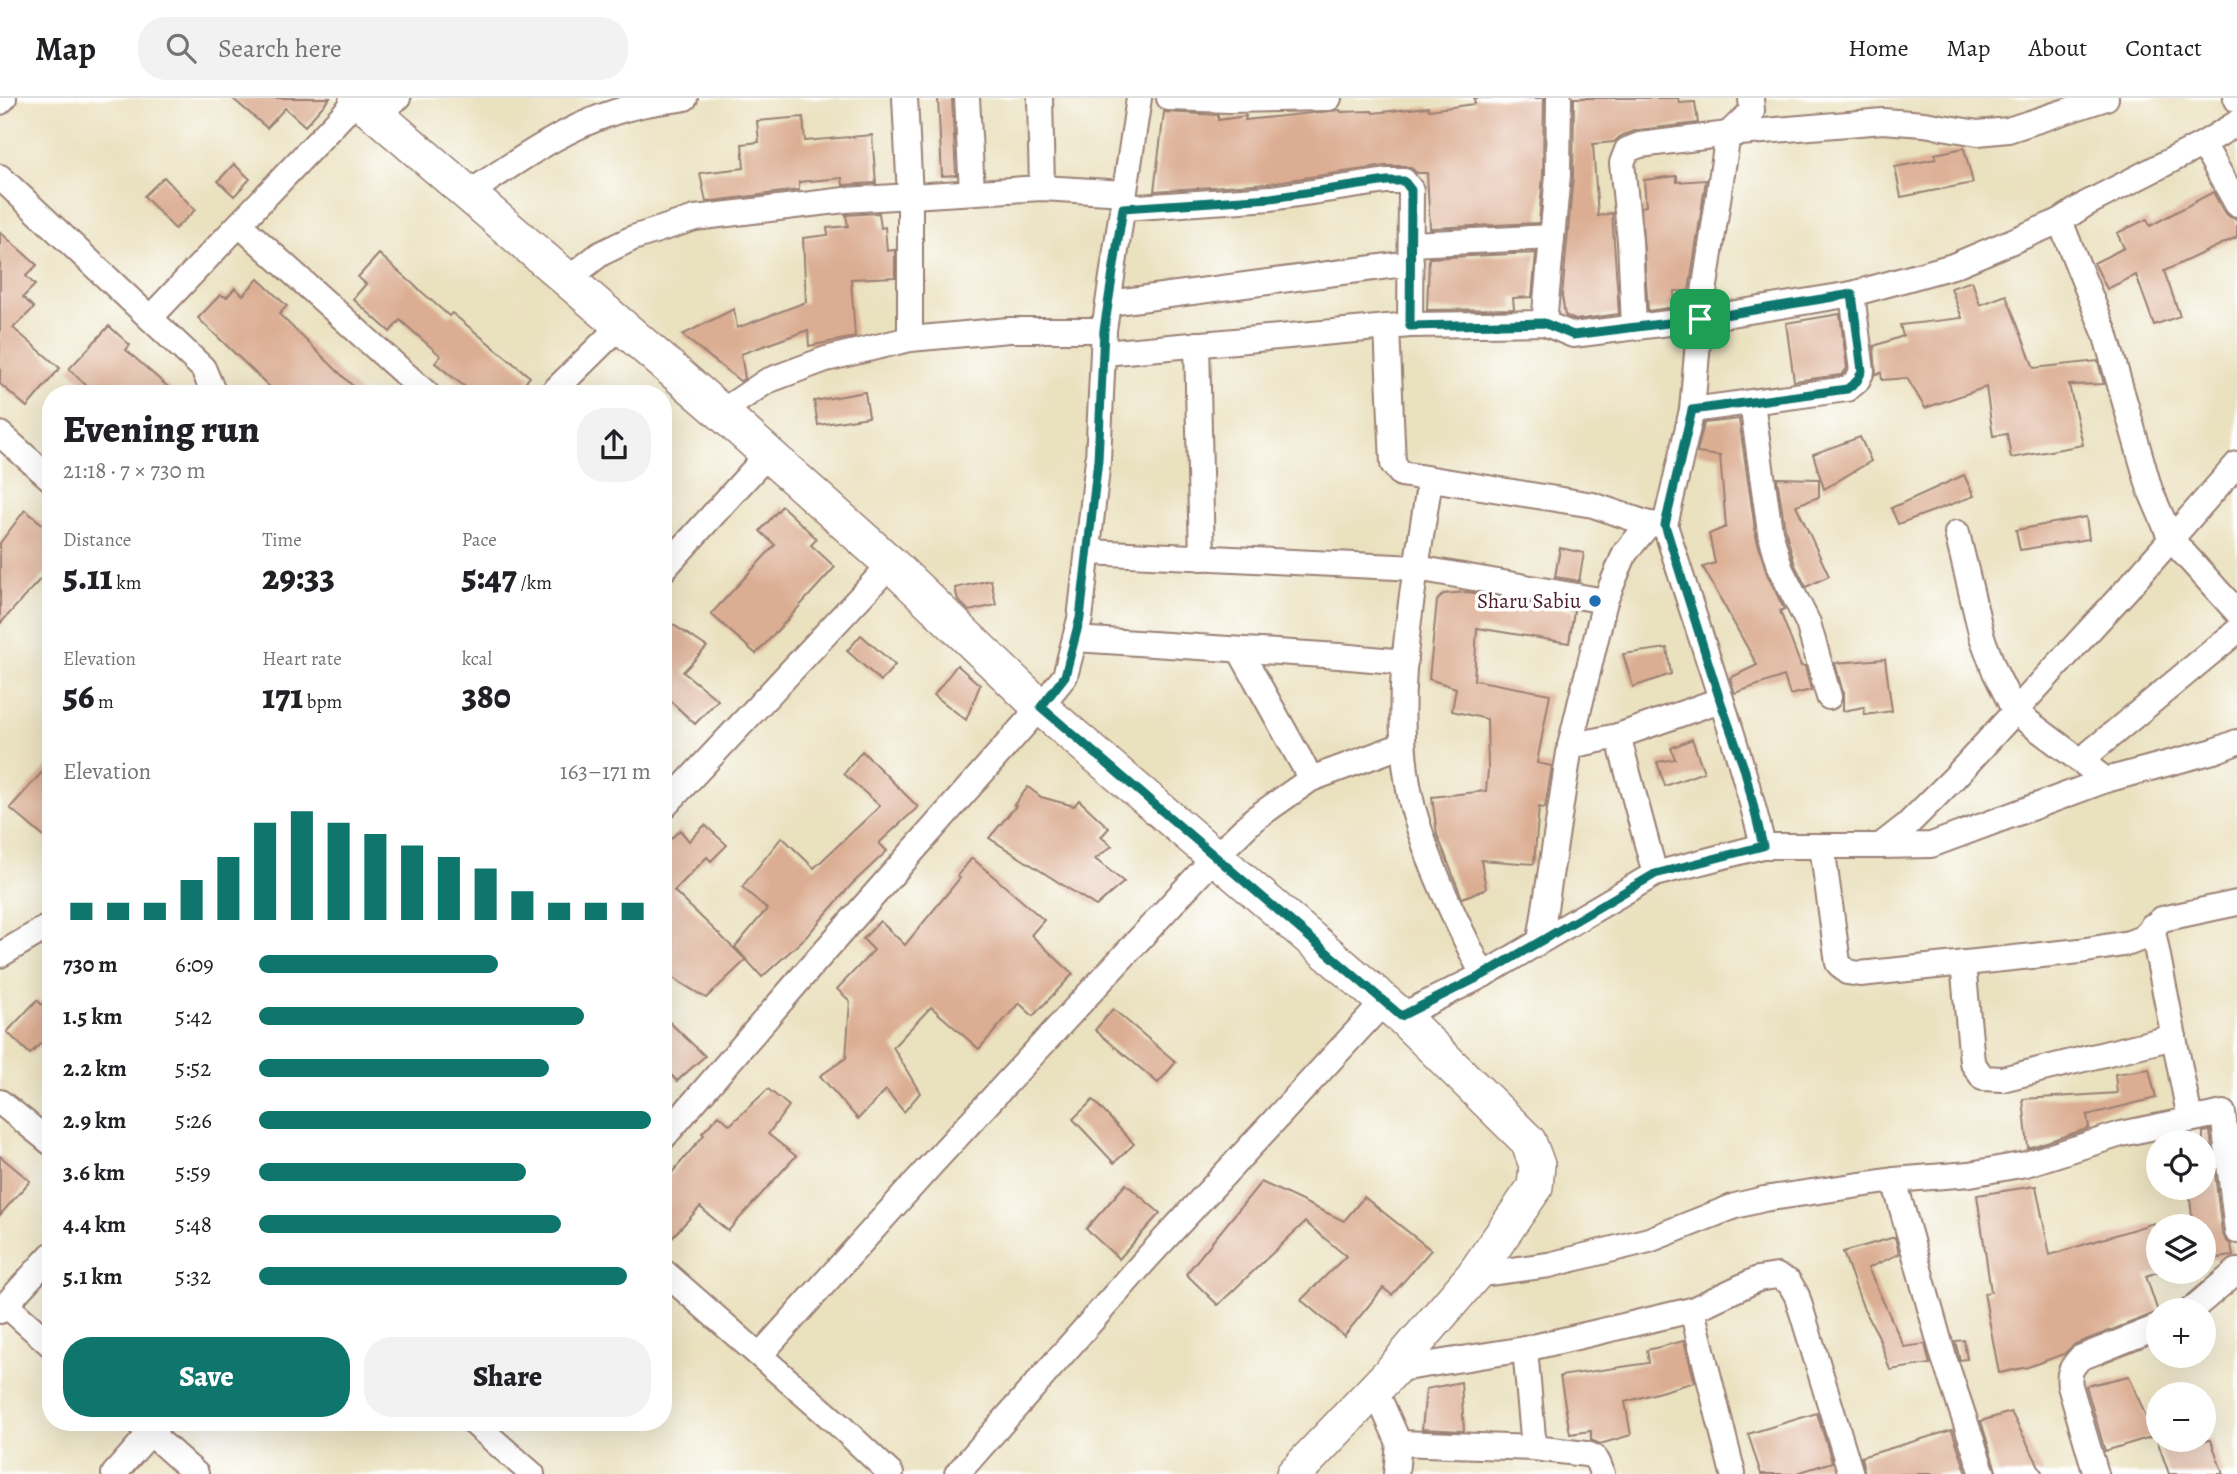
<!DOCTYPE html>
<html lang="en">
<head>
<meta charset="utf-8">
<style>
  body { margin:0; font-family:Alegreya,serif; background:#f2f2f2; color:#202124; height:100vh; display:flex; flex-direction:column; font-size:26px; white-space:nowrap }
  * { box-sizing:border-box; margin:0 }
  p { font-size:23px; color:#757577 }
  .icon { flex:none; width:38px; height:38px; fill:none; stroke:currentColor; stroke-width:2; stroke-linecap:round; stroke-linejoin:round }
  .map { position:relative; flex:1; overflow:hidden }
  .panel { position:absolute; left:42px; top:287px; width:630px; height:1046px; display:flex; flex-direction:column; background:#fff; border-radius:28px; box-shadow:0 7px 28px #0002 }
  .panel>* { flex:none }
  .tools { position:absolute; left:2146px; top:1032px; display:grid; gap:14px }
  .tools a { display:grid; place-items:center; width:70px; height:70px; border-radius:50%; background:#fff; box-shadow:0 7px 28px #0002; font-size:35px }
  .pin { position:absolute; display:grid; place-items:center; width:60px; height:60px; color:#fff; margin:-30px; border-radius:14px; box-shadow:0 4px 10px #0006 }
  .round { display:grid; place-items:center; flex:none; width:74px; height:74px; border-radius:28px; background:#f2f2f2 }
  .head { display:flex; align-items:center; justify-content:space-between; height:119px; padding:0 21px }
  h1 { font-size:38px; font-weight:800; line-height:52px }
  .stats { display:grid; grid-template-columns:repeat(3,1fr); gap:10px; height:119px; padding:7px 21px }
  .stats div { display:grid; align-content:center }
  .stats b { font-size:35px; font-weight:800 }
  .stats small { font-size:19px; font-weight:400 }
  .stats p { font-size:19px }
  .chart { height:196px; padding:14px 21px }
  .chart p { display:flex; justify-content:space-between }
  .chart svg { width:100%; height:126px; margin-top:7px; stroke:#0f766e; stroke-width:6 }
  .cta { display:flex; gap:14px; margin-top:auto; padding:14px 21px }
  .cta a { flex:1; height:80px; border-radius:28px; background:#0f766e; color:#fff; font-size:28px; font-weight:800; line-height:80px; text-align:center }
  .cta a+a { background:#f2f2f2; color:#202124 }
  ul { padding:0 21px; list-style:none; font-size:23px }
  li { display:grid; grid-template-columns:112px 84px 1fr; align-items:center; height:52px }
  li i { height:18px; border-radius:9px; background:#0f766e }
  header { display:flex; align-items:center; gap:42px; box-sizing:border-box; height:98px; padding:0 35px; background:#fff; border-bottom:2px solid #e0e0e0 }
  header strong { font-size:33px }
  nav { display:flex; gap:38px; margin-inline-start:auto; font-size:24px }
  .search { width:490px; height:63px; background:#f2f2f2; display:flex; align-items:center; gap:18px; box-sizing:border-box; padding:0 24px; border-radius:28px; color:#757577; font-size:26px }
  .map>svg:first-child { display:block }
  .building { fill:#dbad92 }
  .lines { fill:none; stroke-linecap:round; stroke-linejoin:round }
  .street-casing { stroke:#9a8075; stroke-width:28 }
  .secondary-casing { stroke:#9a8075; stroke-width:38 }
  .street { stroke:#fff; stroke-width:24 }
  .secondary { stroke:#fff; stroke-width:35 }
  .route-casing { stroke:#fff; stroke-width:14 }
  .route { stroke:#0f766e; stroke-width:9 }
  .poi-dot { fill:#1f6fb2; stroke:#fff; stroke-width:2.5 }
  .labels { text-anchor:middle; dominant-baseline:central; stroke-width:7; stroke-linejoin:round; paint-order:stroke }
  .poi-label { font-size:21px; fill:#4a1f2b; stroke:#fff; text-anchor:end }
</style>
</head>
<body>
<header>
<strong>Map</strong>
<div class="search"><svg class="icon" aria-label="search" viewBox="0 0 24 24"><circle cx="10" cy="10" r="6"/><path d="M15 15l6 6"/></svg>Search here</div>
<nav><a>Home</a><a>Map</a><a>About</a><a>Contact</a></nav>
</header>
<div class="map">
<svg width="2237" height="1376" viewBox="0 0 2237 1376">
  <rect width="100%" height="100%" fill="#fff"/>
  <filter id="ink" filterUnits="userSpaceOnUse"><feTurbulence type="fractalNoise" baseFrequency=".0143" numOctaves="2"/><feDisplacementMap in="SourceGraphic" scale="14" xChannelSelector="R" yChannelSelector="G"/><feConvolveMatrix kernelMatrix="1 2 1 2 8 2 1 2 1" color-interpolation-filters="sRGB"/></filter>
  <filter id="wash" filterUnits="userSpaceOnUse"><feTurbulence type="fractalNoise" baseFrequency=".00686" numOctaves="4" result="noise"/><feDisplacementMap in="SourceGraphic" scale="28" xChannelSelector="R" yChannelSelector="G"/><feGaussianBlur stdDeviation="1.57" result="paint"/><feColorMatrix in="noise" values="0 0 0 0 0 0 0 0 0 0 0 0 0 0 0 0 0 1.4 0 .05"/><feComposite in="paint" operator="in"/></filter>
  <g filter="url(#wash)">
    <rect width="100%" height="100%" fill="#eae1bf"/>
    <g id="blocks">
      <!-- building -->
      <g class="building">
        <polygon points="232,0 330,0 305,28 285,10 267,30"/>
        <polygon points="938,0 952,0 956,77 942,78"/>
        <polygon points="1474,0 1544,0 1543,76 1539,125 1430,130 1427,75 1417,75 1411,70 1404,68 1385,68 1269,85 1154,93 1164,14 1218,17 1218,22 1246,18 1245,22 1340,12 1341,14 1372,13 1373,15 1428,9 1429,12 1475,6"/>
        <polygon points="1574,0 1678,0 1679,5 1695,4 1698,25 1638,32 1621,38 1614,44 1593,46 1598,118 1612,115 1619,216 1575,222 1565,217 1562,198 1573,78"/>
        <polygon points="803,19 805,43 872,37 876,85 843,87 842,80 799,84 799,92 706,104 700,75 744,70 742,46 759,44 757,23"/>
        <polygon points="1964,50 1973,85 1901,99 1895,69 1936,61 1935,56"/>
        <polygon points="234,66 250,81 234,98 218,83"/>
        <polygon points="1677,78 1677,84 1706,82 1689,193 1674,193 1675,209 1648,213 1641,109 1646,108 1644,82"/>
        <polygon points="164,79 195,112 175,131 144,98"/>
        <polygon points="2213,94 2224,114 2230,119 2237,121 2237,139 2164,173 2180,218 2154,227 2136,177 2107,191 2094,165 2124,150 2117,135 2147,121 2150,128"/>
        <polygon points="879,115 881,130 885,129 887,153 895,152 895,179 851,181 855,239 809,248 808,232 741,256 745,280 740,283 682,237 734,211 737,230 806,204 803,140 828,137 827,130 848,128 846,117"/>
        <polygon points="0,134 37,167 26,178 35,187 23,199 34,210 13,230 60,270 27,309 0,286"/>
        <polygon points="1536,155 1532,199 1513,200 1514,211 1427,212 1429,160"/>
        <polygon points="379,156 449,218 452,215 530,279 516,296 474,296 435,265 441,258 400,222 390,234 353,201 366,186 358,179"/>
        <polygon points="258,181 287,208 279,216 361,296 277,296 198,220 220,197 227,199 235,190 243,197"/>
        <polygon points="1972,183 1980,207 2006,197 2034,270 2098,263 2104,286 2069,287 2083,347 2011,360 2007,336 1993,338 1986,289 1925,310 1907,280 1882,282 1881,275 1876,276 1874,248 1903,238 1900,227 1962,220 1951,190"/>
        <polygon points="1840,216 1847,270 1845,273 1841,277 1794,283 1786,225"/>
        <polygon points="109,228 130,247 126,252 176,296 95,296 69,271"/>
        <polygon points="865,294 869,319 818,327 814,303"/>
        <polygon points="1739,321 1756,438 1767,476 1784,511 1780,513 1801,568 1805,568 1811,592 1790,597 1784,578 1735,595 1730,580 1757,567 1703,469 1715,465 1709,436 1726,429 1720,358 1697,355 1704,325"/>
        <polygon points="1860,339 1871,363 1824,391 1813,356"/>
        <polygon points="1964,377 1974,398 1898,426 1891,410"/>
        <polygon points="1777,380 1819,381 1819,399 1796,407 1829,478 1806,489 1795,467 1785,431"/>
        <polygon points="782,408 817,441 811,447 835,469 756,556 711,516 775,447 760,433"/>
        <polygon points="25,412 51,433 51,469 0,526 0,445"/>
        <polygon points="2086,419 2089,441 2020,452 2016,432"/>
        <polygon points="1560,450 1584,455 1579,483 1555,479"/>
        <polygon points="991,482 996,507 969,513 958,502 955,490"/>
        <polygon points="1468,494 1574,513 1569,545 1477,530 1474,582 1550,596 1537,665 1552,668 1545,710 1539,709 1534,766 1481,762 1486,791 1462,800 1437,736 1432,699 1486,693 1488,672 1487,621 1452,613 1456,590 1429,581 1437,503 1443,496"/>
        <polygon points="663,520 707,549 683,574 718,602 695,626 663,596"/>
        <polygon points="861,537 895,567 881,583 847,553"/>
        <polygon points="1667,550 1671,576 1633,589 1623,556"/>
        <polygon points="1885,561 1892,613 1865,617 1864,609 1843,613 1843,595 1835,565"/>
        <polygon points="957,567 980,587 966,622 934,597"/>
        <polygon points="1692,641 1704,674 1665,688 1657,664 1675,661 1671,650"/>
        <polygon points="862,653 918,709 879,745 887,753 852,786 806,839 762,879 735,849 767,811 742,789 782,739 814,770 880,708 844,676"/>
        <polygon points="51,664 51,745 10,710"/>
        <polygon points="1028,689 1041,699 1074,708 1079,702 1109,730 1101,739 1112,748 1095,761 1124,784 1096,808 989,740 1016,708 1014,707"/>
        <polygon points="705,727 727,747 711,763 707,759 674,793 746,862 706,900 663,874 663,748 680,732 689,743"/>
        <polygon points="972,760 1044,822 1031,837 1073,876 1033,918 1019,905 979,951 931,909 893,949 920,995 904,1014 886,992 858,1021 820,978 846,960 850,903 837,891 874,852 863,841 880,823 905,847 960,780 957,778"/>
        <polygon points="37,902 51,915 51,935 30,956 7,934"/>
        <polygon points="1113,911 1176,964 1158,985 1095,932"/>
        <polygon points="663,918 705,958 677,983 663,969"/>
        <polygon points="2149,971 2156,1000 2087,1017 2089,1030 2028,1050 2023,1001 2117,995 2115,976"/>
        <polygon points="768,991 789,1008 768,1036 796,1058 728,1133 700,1109 663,1149 663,1085 704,1037 702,1035 719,1017 730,1027"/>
        <polygon points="1093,1002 1134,1046 1114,1065 1073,1021"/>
        <polygon points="2210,1033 2222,1135 2226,1142 2231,1147 2233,1158 2203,1162 2203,1129 2193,1129 2189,1090 2203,1090 2203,1034"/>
        <polygon points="0,1058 30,1083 0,1117"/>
        <polygon points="1261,1084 1344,1123 1364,1099 1431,1152 1392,1197 1383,1190 1344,1238 1301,1202 1346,1158 1305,1124 1218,1207 1186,1176"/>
        <polygon points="1126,1086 1160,1115 1119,1161 1086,1131"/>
        <polygon points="2036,1088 2050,1157 2154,1125 2158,1137 2158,1174 2146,1178 2158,1214 2075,1246 2064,1256 2028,1269 1999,1275 1984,1195 1991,1194 1977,1097"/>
        <polygon points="1895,1139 1899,1156 1868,1170 1904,1249 1925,1246 1930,1266 1890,1272 1878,1237 1863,1209 1843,1154"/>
        <polygon points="1964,1242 1967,1261 1960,1262 1955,1243"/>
        <polygon points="1684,1243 1695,1284 1625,1304 1631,1337 1600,1346 1591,1342 1591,1333 1570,1336 1560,1278 1649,1265 1647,1252"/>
        <polygon points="2129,1278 2154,1338 2105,1353 2086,1288"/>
        <polygon points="1461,1284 1464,1333 1422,1331 1426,1291"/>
        <polygon points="2011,1314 2043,1376 1997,1376 1981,1323"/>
        <polygon points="1817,1315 1832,1364 1794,1376 1761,1376 1748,1336"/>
        <polygon points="1952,1332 1967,1376 1865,1376 1861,1359"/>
        <polygon points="2157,1342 2211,1342 2223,1376 2169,1376"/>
      </g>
    </g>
  </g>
  <g filter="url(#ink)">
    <use href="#blocks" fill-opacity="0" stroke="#9a8075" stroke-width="2"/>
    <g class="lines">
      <defs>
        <g id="street">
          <polyline points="905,0 910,98 910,241"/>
          <polyline points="967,0 972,94"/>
          <polyline points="1040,0 1042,90"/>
          <polyline points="1169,0 1229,2 1329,0"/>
          <polyline points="2236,0 2237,2"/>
          <polyline points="0,4 4,0"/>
          <polyline points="374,15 398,0"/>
          <polyline points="2203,46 2237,106"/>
          <polyline points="0,79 203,270 214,296"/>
          <path d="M468,96C520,61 574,22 637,8C653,4 669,3 685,0"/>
          <polyline points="1123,110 1271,100 1387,83 1404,83 1411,92 1410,227"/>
          <polyline points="2060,123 2105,235 2150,392 2171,441 2237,514"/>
          <polyline points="240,127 427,296"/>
          <polyline points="1411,146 1552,139"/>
          <polyline points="567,182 600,156 633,140 695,120 845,102 1042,90 1125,95"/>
          <polyline points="1109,205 1411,165"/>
          <polyline points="150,220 358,1"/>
          <polyline points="1544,225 1558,77 1559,0"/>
          <polyline points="1634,228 1630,143 1622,65 1627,52 1640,47 1728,36 1883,23 1924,26 1978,35 2008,32 2106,0"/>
          <polyline points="1387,229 1393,366 1401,376 1593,407 1649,426"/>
          <polyline points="1197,246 1202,460"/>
          <polyline points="1104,255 1410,227 1544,225 1573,237 1700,221 1852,196 1953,168 2060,123 2086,106 2203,46 2237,25"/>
          <polyline points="551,296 620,228"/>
          <polyline points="1752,305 1770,434 1781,472 1808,525 1829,599"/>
          <polyline points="1692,312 1847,291 1857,283 1862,273 1852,196"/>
          <polyline points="721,314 767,283 826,261 910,241 1009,232 1104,232"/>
          <polyline points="0,336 51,381"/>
          <path d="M1430,381C1415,483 1387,609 1413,710C1429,768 1456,823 1483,877"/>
          <polyline points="1665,427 1692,312 1700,221 1728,36 1752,13 1751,0"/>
          <polyline points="1957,435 1982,539 1995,574 2015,614 2106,682"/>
          <polyline points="1088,454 1417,470 1605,503"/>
          <polyline points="663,472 768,356"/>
          <polyline points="1075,541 1339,558 1405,564"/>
          <polyline points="1240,553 1311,681"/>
          <polyline points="1618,638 1655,776"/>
          <polyline points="1570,648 1618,638 1720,602"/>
          <polyline points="2080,663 2237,533"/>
          <polyline points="663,710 891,466"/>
          <polyline points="1822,748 1838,865 1847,874 1860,876 2080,853 2129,845 2142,840 2162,821 2237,805"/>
          <polyline points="1880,748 1931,747 2106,682 2214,653 2237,644"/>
          <polyline points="2152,828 2190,1021"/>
          <path d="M1540,843L1570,648L1605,503L1625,455L1649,426L1665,427C1698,534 1737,640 1763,748"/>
          <polyline points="0,857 51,827"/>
          <polyline points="1963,865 1972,964 1983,980 2002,981 2174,939"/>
          <polyline points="1401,918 1483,877 1655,776 1763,748 1880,748 1907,727 1954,680 2129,489 2237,366"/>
          <polyline points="0,1004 51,1045"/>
          <polyline points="663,1040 814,865 1040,609 1065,578 1080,521 1098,362 1104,232 1139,0"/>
          <polyline points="1894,1082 1944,1260 1983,1376"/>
          <polyline points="663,1173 839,1327 891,1376"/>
          <polyline points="1474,1177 1549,1167 1649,1142 1735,1108 1764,1101 1894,1082 1970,1076 2026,1066 2121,1036 2223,1015 2237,1133"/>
          <polyline points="6,1207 51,1247"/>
          <polyline points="1692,1212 1733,1376"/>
          <polyline points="0,1213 51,1157"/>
          <polyline points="2190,1213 2237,1173"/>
          <polyline points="1525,1251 1534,1350"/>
          <polyline points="760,1257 930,1068 1215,759 1254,721 1311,681 1403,647"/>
          <polyline points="1393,1272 1525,1251 1692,1212 1758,1181 1777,1178 1789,1184 1797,1198 1851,1376"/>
          <polyline points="1374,1289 1399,1345 1396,1376"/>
          <polyline points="139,1325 196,1376"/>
          <polyline points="474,1325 532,1376"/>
          <path d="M1399,1345L1534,1350L1586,1356C1597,1358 1599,1366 1602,1376"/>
          <polyline points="114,1376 159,1325"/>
          <polyline points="957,1376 1147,1160 1384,904"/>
          <path d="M2096,1376L2070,1288C2068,1275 2071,1270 2080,1260L2158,1229"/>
        </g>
        <polyline id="secondary" points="357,0 721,314 891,466 1040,609 1401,918 1528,1043 1537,1067 1535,1089 1474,1177 1393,1272 1294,1376"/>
      </defs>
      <!-- street casing -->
      <use href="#street" class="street-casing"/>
      <!-- secondary casing -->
      <use href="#secondary" class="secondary-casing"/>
      <!-- street -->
      <use href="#street" class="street"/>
      <!-- secondary -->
      <use href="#secondary" class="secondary"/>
    </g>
  </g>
  <g class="lines" filter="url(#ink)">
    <defs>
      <polygon id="route" points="1387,83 1404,83 1411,92 1410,228 1544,225 1573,237 1700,221 1852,196 1862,273 1857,283 1847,291 1692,312 1665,427 1720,602 1745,673 1763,748 1655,776 1483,877 1401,918 1041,609 1065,578 1080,520 1098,362 1104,232 1123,110 1271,100"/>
    </defs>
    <!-- route casing -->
    <use href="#route" class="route-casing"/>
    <!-- route -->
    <use href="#route" class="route"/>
  </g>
  <!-- markers -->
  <circle class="poi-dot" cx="1595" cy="503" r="7"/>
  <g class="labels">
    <!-- poi labels -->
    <g class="poi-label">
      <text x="1581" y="503">Sharu Sabiu</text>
    </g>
  </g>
</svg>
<div class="tools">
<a><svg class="icon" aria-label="locate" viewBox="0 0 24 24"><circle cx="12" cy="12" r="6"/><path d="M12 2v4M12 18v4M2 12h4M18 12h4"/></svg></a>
<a><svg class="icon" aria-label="layers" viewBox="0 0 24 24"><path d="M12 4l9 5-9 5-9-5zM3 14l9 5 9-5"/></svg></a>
<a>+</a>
<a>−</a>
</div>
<div class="pin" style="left:1700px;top:221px;background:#1e9e55"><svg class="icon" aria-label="arrive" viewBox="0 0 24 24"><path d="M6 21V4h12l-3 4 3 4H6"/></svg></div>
<section class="panel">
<div class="head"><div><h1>Evening run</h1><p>21:18 · 7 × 730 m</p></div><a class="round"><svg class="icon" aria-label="share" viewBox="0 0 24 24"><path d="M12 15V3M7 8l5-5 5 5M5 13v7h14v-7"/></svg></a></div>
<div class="stats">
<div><p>Distance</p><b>5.11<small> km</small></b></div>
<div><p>Time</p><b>29:33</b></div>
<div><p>Pace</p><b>5:47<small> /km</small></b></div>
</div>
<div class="stats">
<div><p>Elevation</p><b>56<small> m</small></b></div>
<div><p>Heart rate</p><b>171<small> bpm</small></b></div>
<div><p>kcal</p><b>380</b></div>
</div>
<div class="chart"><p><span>Elevation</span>163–171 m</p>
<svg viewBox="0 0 160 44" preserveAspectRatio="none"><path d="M5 44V38M15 44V38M25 44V38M35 44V30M45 44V22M55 44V10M65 44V6M75 44V10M85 44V14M95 44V18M105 44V22M115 44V26M125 44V34M135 44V38M145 44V38M155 44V38"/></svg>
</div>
<ul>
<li><b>730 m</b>6:09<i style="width:61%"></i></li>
<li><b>1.5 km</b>5:42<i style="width:83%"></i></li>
<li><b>2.2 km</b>5:52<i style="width:74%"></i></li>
<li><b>2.9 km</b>5:26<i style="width:100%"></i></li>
<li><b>3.6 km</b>5:59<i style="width:68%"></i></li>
<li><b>4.4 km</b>5:48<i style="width:77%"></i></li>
<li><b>5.1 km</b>5:32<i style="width:94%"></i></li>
</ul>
<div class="cta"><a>Save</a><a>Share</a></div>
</section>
</div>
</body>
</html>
